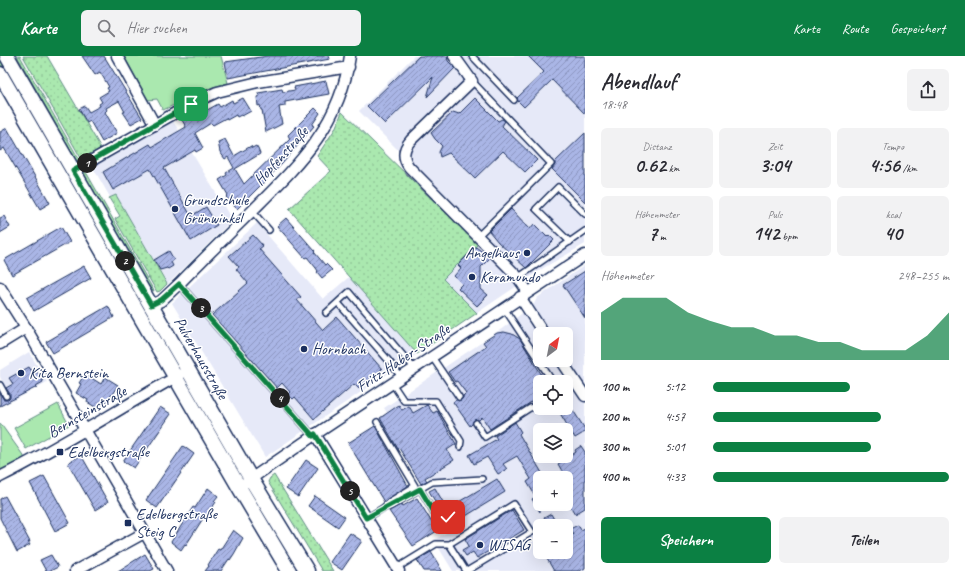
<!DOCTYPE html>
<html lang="de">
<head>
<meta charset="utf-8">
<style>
  body { margin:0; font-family:Caveat,sans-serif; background:#f2f2f3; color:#2b2b33; height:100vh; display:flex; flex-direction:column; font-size:15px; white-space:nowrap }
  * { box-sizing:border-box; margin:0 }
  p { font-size:13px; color:#7c7c81 }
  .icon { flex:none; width:22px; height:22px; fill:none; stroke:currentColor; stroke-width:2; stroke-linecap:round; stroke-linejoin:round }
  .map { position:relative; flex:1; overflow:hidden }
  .sheet { display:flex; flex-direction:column; background:#fff; width:380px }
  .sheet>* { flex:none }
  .needle { width:26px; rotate:32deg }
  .fabs { position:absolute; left:533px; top:271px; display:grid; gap:8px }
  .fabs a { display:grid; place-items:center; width:40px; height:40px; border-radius:6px; background:#fff; box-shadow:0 4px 16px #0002; font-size:20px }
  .pin { position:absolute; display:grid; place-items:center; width:34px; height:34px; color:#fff; margin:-17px; border-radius:8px; box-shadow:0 2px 6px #0006 }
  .km { position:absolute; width:20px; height:20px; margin:-10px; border-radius:50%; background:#222; color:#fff; font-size:11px; line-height:20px; text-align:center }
  .round { display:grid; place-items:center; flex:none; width:42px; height:42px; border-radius:6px; background:#f2f2f3 }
  .head { display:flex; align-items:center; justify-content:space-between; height:68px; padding:0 16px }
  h1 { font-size:22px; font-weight:600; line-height:30px }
  .figures { display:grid; grid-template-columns:repeat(3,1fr); gap:6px; height:68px; padding:4px 16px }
  .figures div { display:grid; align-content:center; border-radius:6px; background:#f2f2f3; text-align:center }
  .figures b { font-size:20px; font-weight:600 }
  .figures small { font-size:11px; font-weight:400 }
  .figures p { font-size:11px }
  .chart { height:112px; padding:8px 16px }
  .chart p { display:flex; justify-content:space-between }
  .chart svg { width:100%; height:72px; margin-top:4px; fill:#0b8043; opacity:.7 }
  .primary-button { display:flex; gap:8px; margin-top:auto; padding:8px 16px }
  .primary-button a { flex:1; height:46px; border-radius:6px; background:#0b8043; color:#fff; font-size:16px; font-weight:600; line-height:46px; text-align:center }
  .primary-button a+a { background:#f2f2f3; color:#2b2b33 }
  ul { padding:0 16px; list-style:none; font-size:13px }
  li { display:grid; grid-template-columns:64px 48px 1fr; align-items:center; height:30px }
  li i { height:10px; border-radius:5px; background:#0b8043 }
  header { display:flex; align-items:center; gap:24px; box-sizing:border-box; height:56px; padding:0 20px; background:#0b8043; color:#fff }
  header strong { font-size:19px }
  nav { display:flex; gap:22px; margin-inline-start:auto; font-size:14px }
  .search { width:280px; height:36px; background:#f2f2f3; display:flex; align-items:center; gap:10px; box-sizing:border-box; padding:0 14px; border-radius:6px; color:#7c7c81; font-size:15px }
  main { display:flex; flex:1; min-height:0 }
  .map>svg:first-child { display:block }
  .built { fill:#e6e9f8; fill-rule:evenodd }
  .grass { fill:url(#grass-dots); stroke:#628c86 }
  .park { fill:#aae8af; stroke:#628c86 }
  .building { fill:url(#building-hatch); stroke:#1b2f5e }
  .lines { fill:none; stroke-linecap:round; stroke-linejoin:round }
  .lane-casing { stroke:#1b2f5e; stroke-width:8 }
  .street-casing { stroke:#1b2f5e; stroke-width:13 }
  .secondary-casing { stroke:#1b2f5e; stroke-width:17 }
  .lane { stroke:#fff; stroke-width:5 }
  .street { stroke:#fff; stroke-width:10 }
  .secondary { stroke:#fff; stroke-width:14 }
  .route-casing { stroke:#fff; stroke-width:8 }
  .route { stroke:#0b8043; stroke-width:5 }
  .poi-dot { fill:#1b2f5e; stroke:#fff; stroke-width:1.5 }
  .labels { text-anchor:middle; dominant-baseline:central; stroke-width:3; stroke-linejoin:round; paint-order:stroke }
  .street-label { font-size:16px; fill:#1b2f5e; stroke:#fff }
  .poi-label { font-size:16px; fill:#1b2f5e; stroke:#fff; text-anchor:start }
</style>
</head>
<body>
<header>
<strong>Karte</strong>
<div class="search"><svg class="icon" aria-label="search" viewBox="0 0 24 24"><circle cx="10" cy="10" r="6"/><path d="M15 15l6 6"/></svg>Hier suchen</div>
<nav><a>Karte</a><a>Route</a><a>Gespeichert</a></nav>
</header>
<main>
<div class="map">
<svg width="585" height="515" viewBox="0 0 585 515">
  <defs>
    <pattern id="grass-dots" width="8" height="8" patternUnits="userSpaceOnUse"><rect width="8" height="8" fill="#aae8af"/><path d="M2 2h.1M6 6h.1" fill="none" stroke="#92c799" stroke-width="1.8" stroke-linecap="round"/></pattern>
    <pattern id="building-hatch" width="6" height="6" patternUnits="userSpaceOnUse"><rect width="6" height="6" fill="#aab6e6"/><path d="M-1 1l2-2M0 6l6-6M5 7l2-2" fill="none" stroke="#8a94be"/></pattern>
  </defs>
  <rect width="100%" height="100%" fill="#fff"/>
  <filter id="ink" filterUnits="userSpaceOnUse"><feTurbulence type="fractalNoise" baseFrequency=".025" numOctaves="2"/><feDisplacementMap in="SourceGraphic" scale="8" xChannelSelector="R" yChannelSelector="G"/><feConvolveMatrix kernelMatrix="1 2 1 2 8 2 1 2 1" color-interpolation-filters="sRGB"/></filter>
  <g filter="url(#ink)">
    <!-- built -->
    <g class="built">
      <polygon points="414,0 585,0 585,188 545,211 477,257 443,223 485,181 359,55"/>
      <polygon points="173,65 232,164 168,228 116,139 110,141 92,110"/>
      <polygon points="257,167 323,243 349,221 417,298 265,401 172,247"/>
      <path d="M585,209V515H453L434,484L458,470L384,352L503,272L534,248L537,242ZM540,278H566V304H540ZM540,326H566V352H540ZM540,374H566V400H540ZM540,422H566V448H540ZM540,470H566V496H540Z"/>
      <polygon points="29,296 47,326 13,345 0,321 0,314"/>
    </g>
    <!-- grass -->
    <g class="grass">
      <polygon points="17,0 20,0 80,105 76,104"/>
      <polygon points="23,0 47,0 101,92 82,104"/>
      <polygon points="0,2 174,297 168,301 0,10"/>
      <polygon points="342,56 478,188 443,223 477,257 417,298 289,153 331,115 317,100 335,73"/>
      <polygon points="86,116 154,235 151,234 83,117"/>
      <polygon points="116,139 167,228 160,235 157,236 115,163 120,160 109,142"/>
      <polygon points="274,419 333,515 322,515 268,426 270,422"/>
    </g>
    <!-- park -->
    <g class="park">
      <polygon points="124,0 221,0 228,27 213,31 163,54 157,43 148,44"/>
      <polygon points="58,348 69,369 26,393 14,372"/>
      <polygon points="0,367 25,402 0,414"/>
    </g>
    <!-- building -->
    <g class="building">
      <polygon points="82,0 104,0 142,62 131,68 123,56 125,56 119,45 106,52 107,54 105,56 117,77 102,86 90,65 87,67 79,53 85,50 89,56 100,50 99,48 102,46 99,41 109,35 107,32 109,31 100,16 95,19"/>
      <polygon points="268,0 329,0 330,3 228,22 225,6"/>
      <polygon points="419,0 447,0 448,5 455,12 427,41 433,21 385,68 367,50"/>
      <polygon points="528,0 585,0 585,58 552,24 524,51 518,45 517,42 544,16"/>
      <polygon points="326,25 329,38 285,46 285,50 279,51 282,68 266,76 262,54 261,54 260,49 258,50 257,41 259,41 258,37 282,33 283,36 295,34 294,31"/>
      <polygon points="243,42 251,55 242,60 241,59 237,61 236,59 227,64 226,62 213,69 211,67 195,77 203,92 196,96 195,94 164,112 191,160 206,151 217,169 191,185 150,113 113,134 103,116 150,88 152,91 186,71 182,64 195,57 195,58 198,56 200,58 218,48 220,51 232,44 233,47"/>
      <polygon points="475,42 498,65 502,63 505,65 502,70 537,104 525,116 503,95 475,122 449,97 440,101 439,96 442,90 435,83 431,77 453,56 459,58"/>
      <polygon points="315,52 320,57 312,69 314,70 282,108 237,153 226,141 228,139 219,124 227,119 226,117 234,112 228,101 225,103 220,96 218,86 225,83 234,100 251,90 252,92 256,90 258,93 260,98 235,113 244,128 290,83 288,79"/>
      <polygon points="7,72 50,147 40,153 4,92 0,95 0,76"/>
      <polygon points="585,77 585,146 552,113 555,109 555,106"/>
      <polygon points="511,153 530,173 534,168 547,181 549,179 554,184 526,212 498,186 489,175"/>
      <polygon points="4,160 10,171 0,177 0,162"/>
      <polygon points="286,162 315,195 314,196 325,209 326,208 332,214 322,222 317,216 318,215 316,212 307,201 305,202 277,170"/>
      <polygon points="61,171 70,186 12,219 4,204"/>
      <polygon points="253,179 263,190 259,193 301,241 297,244 323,274 337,261 382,313 359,333 354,328 314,363 295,341 293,343 288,338 290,336 282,327 277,332 212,259 248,227 236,213 239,211 229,200"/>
      <polygon points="476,191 490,202 481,211 481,233 488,239 477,250 458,232 462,228 454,220 461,212 458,209"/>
      <polygon points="169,195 174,204 171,206 173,210 168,213 167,212 160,214 154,204"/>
      <polygon points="84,210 91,222 34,255 27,242"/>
      <polygon points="585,215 585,262 563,229"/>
      <polygon points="108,250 114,261 53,297 46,286"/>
      <polygon points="504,276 512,278 520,283 546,326 540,326 540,346 535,347 533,345 490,373 482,361 479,364 474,364 472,368 470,370 453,346 456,344 461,344 463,342 463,340 466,337 457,325 455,326 448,316 486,290 483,286 489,282 497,277"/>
      <polygon points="29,311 33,317 38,316 43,326 36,330 37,331 0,350 0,337 4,344 8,344 10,342 10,338 6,332 13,328 9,322"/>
      <polygon points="85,318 101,328 105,321 118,329 107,346 105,345 100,354 87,346 88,344 76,337 81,328 79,327"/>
      <polygon points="569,348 585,373 585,376 575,382 558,354 562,352 566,352 566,349"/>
      <polygon points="399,349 402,354 409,350 413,357 427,349 433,357 437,355 456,388 447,394 454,404 425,422 427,425 421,428 399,392 398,393 380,362"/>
      <polygon points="160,351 171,358 134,412 123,405"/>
      <polygon points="515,366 521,376 519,378 545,422 540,422 540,456 532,443 536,441 527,426 531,423 517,400 503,408 507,413 498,418 487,401 474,408 469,399 497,383 495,380"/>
      <polygon points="375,370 408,430 384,446 348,387"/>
      <polygon points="183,390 194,398 157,452 146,444"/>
      <polygon points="581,390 585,396 585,452 575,458 566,443 566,422 558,408 576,396 575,394"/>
      <polygon points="81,399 108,446 95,454 68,407"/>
      <polygon points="306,404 318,412 298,441 286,433"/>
      <polygon points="44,420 70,467 55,475 30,427"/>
      <polygon points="497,423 505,436 456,466 450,457 443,459 429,435 435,432 447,453"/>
      <polygon points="208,432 218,440 214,445 216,446 205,462 204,461 186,489 185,488 181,494 171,486 193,451 195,452"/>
      <polygon points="5,440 30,486 28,486 30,489 17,496 0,462 0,443"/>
      <polygon points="315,440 345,461 338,471 308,450"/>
      <polygon points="417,442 437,475 413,490 389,455 402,448 403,450"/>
      <polygon points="512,454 524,474 477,502 473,496 466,500 462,494 469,490 465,483"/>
      <polygon points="551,458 558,470 549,470 544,462"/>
      <polygon points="578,469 581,474 585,472 585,512 580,515 554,515 543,496 566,496 566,482 573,478 570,473"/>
      <polygon points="233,474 243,482 234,498 230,504 229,503 221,515 205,515 209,510 208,509 216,496 218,493 220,494"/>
      <polygon points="350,477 362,485 342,514 330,506"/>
      <polygon points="431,496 437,506 442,515 424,515 417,504"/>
      <polygon points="145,498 154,513 150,515 118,515"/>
      <polygon points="51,499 58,511 50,515 46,515 40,504"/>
    </g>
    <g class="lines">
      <defs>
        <g id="lane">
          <polyline points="472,0 514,44"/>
          <polyline points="472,25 551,108 478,180"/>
          <polyline points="252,155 269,174"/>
          <polyline points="570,186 536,153 558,131 585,158"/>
          <polyline points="519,221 585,175"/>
          <polyline points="179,228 313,380"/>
          <polyline points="338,247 389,305 401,321"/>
          <polyline points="504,252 553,326"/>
          <polyline points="326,257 349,236 414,312"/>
          <polyline points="432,301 459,341"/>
          <polyline points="392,327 404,345 436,345 461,385 460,391"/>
          <polyline points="0,329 6,340"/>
          <polyline points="566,334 576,327"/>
          <polyline points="476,367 485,381 530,352 540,350"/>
          <polyline points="420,433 432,426 482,423"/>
          <polyline points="384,452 391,450 420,433 440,466 448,461 453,469"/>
          <polyline points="367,462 383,452 389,446 415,430 377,366"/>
          <polyline points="449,488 466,515"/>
          <polyline points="397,512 436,488 449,488 514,448 532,476 467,515"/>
        </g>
        <g id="street">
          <polyline points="117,0 155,69"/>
          <path d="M454,0L472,25L411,84C403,93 402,101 409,111L517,220L528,236"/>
          <polyline points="73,115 191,48 217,36 258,26 349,11"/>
          <polyline points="0,231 26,272 167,515"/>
          <polyline points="520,241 544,278"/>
          <path d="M151,249L161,245L179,228C203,203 228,179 253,154C300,107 340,69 350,0"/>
          <polyline points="0,288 26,272"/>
          <polyline points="561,304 585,340"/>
          <polyline points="315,378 399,515"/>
          <path d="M0,421C62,390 120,352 181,318"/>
          <polyline points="239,431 313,380 585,199"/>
          <polyline points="75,515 144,477"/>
        </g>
        <g id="secondary">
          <polyline points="7,0 251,423 307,515"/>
          <polyline points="0,18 239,431 289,515"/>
        </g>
      </defs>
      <!-- lane casing -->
      <use href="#lane" class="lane-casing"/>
      <!-- street casing -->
      <use href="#street" class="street-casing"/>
      <!-- secondary casing -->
      <use href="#secondary" class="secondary-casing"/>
      <!-- lane -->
      <use href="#lane" class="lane"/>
      <!-- street -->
      <use href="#street" class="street"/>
      <!-- secondary -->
      <use href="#secondary" class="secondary"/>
    </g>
  </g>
  <g class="lines" filter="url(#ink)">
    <defs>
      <polyline id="route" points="191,48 73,115 151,249 161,244 179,228 313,380 315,378 366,462 420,433 440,466 448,461"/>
    </defs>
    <!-- route casing -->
    <use href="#route" class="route-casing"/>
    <!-- route -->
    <use href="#route" class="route"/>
  </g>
  <!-- markers -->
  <g class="poi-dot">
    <circle cx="175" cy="153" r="4"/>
    <circle cx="527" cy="197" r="4"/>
    <circle cx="472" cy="221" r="4"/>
    <circle cx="304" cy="293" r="4"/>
    <circle cx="21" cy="317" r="4"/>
    <rect x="56" y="392" width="8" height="8" rx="2"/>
    <rect x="124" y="463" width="8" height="8" rx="2"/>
    <circle cx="480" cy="489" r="4"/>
  </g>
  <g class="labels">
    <!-- street labels -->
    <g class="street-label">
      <text transform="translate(281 100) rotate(-48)">Hopfenstraße</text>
      <text transform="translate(201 302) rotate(60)">Pulverhausstraße</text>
      <text transform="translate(403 302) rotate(-34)">Fritz-Haber-Straße</text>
      <text transform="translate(87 356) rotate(-30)">Bernsteinstraße</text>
    </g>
    <!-- poi labels -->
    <g class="poi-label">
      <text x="183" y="144">Grundschule<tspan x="183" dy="18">Grünwinkel</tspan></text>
      <text x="519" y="197" text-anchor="end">Angelhaus</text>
      <text x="480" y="221">Keramundo</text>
      <text x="312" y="293">Hornbach</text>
      <text x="29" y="317">Kita Bernstein</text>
      <text x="68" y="396">Edelbergstraße</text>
      <text x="136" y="458">Edelbergstraße<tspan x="136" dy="18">Steig C</tspan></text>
      <text x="488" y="489">WISAG</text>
    </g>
  </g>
</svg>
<div class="fabs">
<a><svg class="needle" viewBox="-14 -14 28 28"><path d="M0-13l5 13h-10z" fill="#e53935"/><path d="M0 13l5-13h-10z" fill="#7c7c81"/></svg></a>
<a><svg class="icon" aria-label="locate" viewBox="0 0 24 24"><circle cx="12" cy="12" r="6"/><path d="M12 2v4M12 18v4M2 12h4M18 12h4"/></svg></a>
<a><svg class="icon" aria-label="layers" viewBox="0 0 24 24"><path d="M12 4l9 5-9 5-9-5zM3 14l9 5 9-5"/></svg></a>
<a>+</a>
<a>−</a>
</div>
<div class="pin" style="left:191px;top:48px;background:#1e9e55"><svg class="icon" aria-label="arrive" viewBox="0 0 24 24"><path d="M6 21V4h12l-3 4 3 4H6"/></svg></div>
<div class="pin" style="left:448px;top:461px;background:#d93025"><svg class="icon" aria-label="check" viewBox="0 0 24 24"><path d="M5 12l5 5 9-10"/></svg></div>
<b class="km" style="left:87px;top:107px">1</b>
<b class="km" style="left:125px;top:205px">2</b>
<b class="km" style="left:201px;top:252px">3</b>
<b class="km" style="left:280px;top:342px">4</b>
<b class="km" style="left:350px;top:435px">5</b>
</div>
<section class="sheet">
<div class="head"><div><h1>Abendlauf</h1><p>18:48</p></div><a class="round"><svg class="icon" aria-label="share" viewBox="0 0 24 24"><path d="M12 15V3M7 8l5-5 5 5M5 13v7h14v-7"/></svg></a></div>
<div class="figures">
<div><p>Distanz</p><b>0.62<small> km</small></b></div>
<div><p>Zeit</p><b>3:04</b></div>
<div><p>Tempo</p><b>4:56<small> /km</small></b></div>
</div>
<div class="figures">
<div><p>Höhenmeter</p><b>7<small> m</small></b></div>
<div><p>Puls</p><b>142<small> bpm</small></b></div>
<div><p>kcal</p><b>40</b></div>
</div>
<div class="chart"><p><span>Höhenmeter</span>248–255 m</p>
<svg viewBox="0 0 160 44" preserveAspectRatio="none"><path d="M0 44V15L10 6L20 6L30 6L40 15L50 20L60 24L70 24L80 29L90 29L100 33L110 33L120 38L130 38L140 38L150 29L160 15V44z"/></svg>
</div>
<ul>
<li><b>100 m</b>5:12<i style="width:58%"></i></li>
<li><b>200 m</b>4:57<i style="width:71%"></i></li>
<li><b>300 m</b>5:01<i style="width:67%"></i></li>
<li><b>400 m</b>4:33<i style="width:100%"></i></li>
</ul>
<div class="primary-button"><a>Speichern</a><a>Teilen</a></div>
</section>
</main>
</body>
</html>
